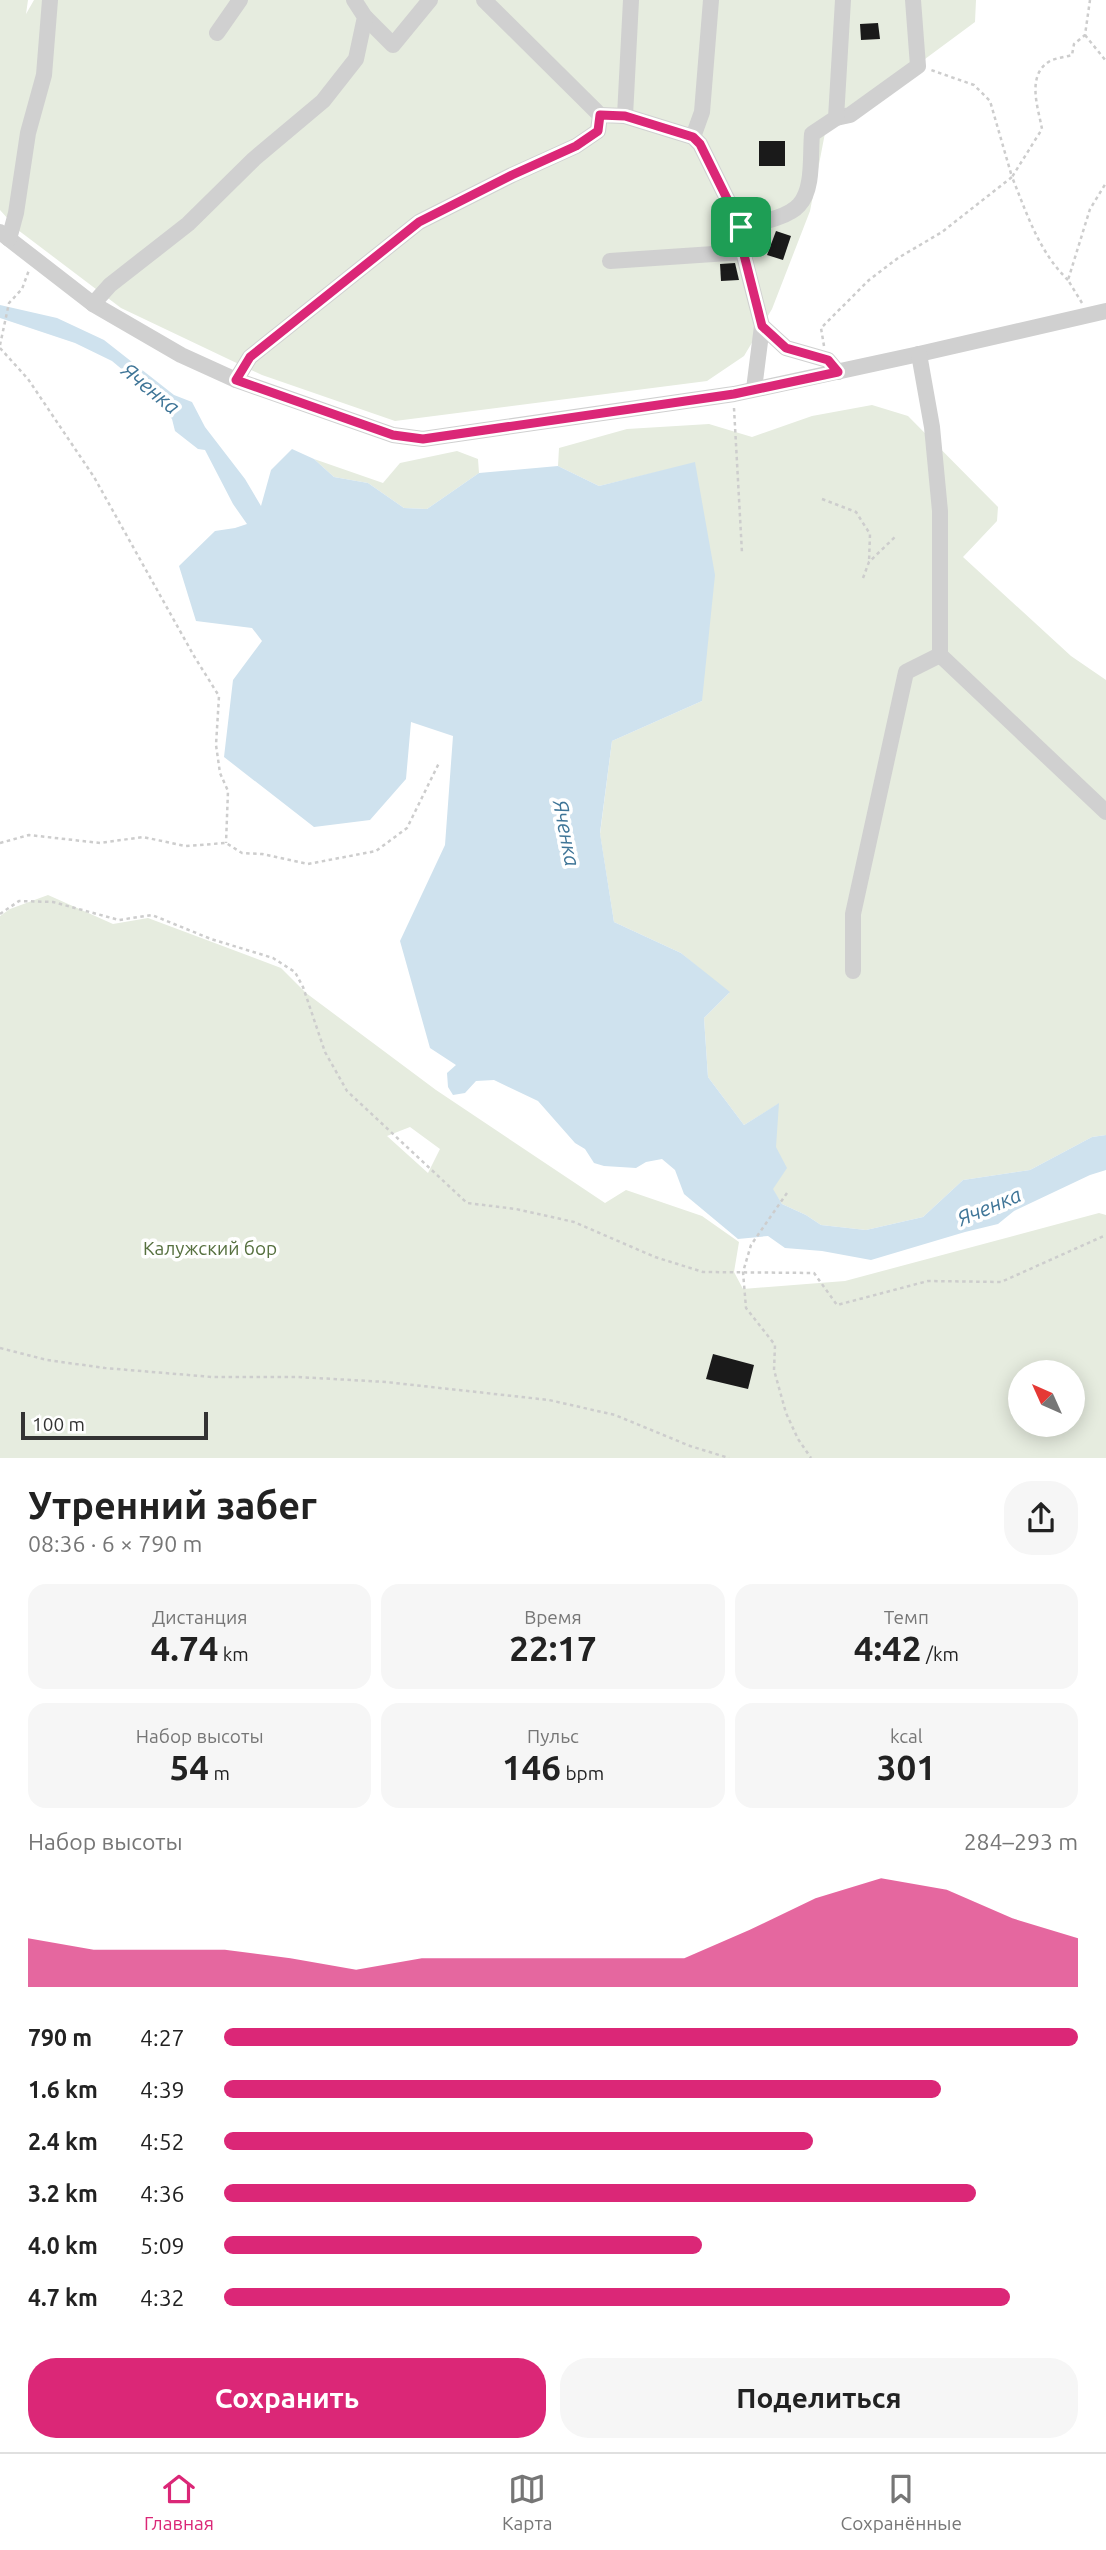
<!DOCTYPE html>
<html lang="ru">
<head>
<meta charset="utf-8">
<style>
  body { margin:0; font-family:Ubuntu,sans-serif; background:#f6f6f6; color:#222; height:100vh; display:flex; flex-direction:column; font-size:26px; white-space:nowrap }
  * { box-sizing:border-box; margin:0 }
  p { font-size:23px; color:#767676 }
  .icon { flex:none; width:38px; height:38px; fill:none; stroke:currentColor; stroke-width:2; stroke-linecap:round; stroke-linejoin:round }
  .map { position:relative; height:1458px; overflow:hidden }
  .details { display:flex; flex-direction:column; background:#fff; flex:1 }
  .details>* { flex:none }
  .needle { width:46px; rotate:315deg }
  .controls { position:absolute; left:1008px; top:1360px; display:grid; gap:14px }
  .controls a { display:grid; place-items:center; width:77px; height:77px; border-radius:50%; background:#fff; box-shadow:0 4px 18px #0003; font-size:35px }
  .scale { position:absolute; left:21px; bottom:18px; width:187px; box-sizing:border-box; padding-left:7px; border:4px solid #333; border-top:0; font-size:19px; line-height:24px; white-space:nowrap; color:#333; -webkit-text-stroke:5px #fff; paint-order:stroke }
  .pin { position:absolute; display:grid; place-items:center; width:60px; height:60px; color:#fff; margin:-30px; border-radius:14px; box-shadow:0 4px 10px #0006 }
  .round { display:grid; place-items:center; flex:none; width:74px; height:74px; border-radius:28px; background:#f6f6f6 }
  .summary { display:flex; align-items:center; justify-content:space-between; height:119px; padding:0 28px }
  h1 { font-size:38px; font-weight:700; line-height:52px }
  .metrics { display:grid; grid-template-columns:repeat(3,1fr); gap:10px; height:119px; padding:7px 28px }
  .metrics div { display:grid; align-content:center; border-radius:18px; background:#f6f6f6; text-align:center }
  .metrics b { font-size:35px; font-weight:700 }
  .metrics small { font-size:19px; font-weight:400 }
  .metrics p { font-size:19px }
  .chart { height:196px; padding:14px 28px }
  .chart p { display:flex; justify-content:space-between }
  .chart svg { width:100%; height:126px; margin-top:7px; fill:#db2777; opacity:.7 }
  .button { display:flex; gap:14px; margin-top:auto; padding:14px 28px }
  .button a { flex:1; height:80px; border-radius:28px; background:#db2777; color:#fff; font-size:28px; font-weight:700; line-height:80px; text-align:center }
  .button a+a { background:#f6f6f6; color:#222 }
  ul { padding:0 28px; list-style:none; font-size:23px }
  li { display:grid; grid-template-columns:112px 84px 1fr; align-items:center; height:52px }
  li i { height:18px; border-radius:9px; background:#db2777 }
  .menu { display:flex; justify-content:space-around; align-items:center; height:98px; border-top:2px solid #e0e0e0; background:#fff; font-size:19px; color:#767676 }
  .menu a { display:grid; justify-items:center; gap:4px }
  .menu .active { color:#db2777 }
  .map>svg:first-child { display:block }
  .green { fill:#e6ecdf; fill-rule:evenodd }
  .water { fill:#cfe2ee }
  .building { fill:#1a1a1a }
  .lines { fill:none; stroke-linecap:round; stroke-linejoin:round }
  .path { stroke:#cdcdcd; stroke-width:2.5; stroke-dasharray:3.5 3.5; stroke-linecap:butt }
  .minor { stroke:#d0d0d0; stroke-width:16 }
  .route-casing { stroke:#fff; stroke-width:14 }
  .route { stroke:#db2777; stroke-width:9 }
  .labels { text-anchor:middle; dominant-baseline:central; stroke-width:7; stroke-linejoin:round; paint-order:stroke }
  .park-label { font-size:19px; fill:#56703f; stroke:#fff }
  .water-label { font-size:21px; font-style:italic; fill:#3f7597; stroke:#fff }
</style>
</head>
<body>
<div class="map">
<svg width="1106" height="1458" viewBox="0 0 1106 1458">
  <rect width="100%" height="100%" fill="#fff"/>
  <!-- green -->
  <g class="green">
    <polygon points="0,0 28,0 26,14 34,0 976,0 975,22 825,133 810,211 772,309 744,356 707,381 395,421 262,375 121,308 18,230 0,210"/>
    <polygon points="872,405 908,416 998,507 997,521 963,557 1071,656 1106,680 1106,1135 1092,1137 1030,1170 963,1180 923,1217 866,1230 821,1225 806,1215 782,1204 772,1189 778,1104 744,1125 708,1077 704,1018 729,993 681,953 614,922 600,834 612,741 702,701 695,463 599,486 558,466 559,448 627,429 709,424 752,437 812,416"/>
    <polygon points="457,451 478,459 479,473 427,509 404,508 368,483 334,477 314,459 383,483 400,463"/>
    <path d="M48,895L113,924L148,918L281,968L306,993L436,1090L605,1203L626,1190L702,1216L739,1242L734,1272L743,1289L845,1281L1099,1213L1106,1215V1458H0V916L10,909ZM410,1127L440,1149L428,1173L387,1136ZM1020,1372H1073V1424H1020Z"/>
  </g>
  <!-- water -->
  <polygon class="water" points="0,305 57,318 104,340 174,395 192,402 205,427 245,479 261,506 271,470 292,449 314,459 334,477 368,483 404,508 427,509 479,473 558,466 599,486 695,462 715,575 702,701 612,741 600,833 614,922 681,953 730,992 704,1018 708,1077 744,1125 779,1103 776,1147 787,1168 773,1189 782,1204 806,1215 821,1225 866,1230 923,1217 963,1180 1030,1170 1092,1137 1106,1135 1106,1170 1090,1175 1014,1211 998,1224 965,1232 871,1260 822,1251 785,1248 768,1236 738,1239 684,1194 675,1170 662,1159 646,1162 636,1168 604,1166 594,1163 585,1149 575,1143 538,1101 494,1080 476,1081 465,1093 453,1095 448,1087 447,1073 456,1065 430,1048 400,941 445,845 453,736 411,722 406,779 370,820 314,827 224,757 233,680 262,641 252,628 196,621 179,566 215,531 235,528 247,524 233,504 205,450 198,449 175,431 172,419 142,386 112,361 75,343 0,318"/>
  <!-- building -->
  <g class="building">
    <polygon points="878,23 880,39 861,40 860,24"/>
    <rect x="759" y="141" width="26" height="25"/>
    <polygon points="776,231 791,236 783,260 767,255"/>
    <polygon points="735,263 739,280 721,281 720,264"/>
    <polygon points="713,1354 754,1365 748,1389 706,1379"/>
  </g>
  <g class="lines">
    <!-- path -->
    <g class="path">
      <polyline points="1085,35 1106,61"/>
      <path d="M1068,280C1039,252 1027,214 1012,177L1042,129C1038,107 1026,75 1050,61C1056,58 1065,57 1072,55L1074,44L1085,35L1090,0"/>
      <polyline points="1082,303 1068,280 1090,209 1106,183"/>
      <polyline points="0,345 9,303 22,289 29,270"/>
      <polyline points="824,346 821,328 869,280 898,258 942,232 1012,177 990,101 974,85 931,70"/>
      <polyline points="0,348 28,379 94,477 194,656 219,696 216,745 220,773 228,791 226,843"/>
      <polyline points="734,408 742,553"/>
      <polyline points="822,499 856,512 870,534 869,562"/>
      <polyline points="863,578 869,562 897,535"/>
      <polyline points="0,843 29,835 100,843 143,837 185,846 226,843 242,853 262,854 308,864 376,851 407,828 439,763"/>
      <polyline points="0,914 19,901 53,902 119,920 152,915 211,939 273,958 295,972 303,987 325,1052 347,1091 467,1203 516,1209 574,1222 655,1257 703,1272 814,1273 837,1305 928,1281 1001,1282 1106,1235"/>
      <polyline points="787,1193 751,1245 743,1272 746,1308 775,1345 774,1370 786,1413 798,1439 811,1458"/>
      <polyline points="0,1348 47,1360 105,1368 212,1377 298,1377 386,1382 549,1400 615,1415 690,1446 729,1458"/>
    </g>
    <!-- minor -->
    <g class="minor">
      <polyline points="365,17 393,45 430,0"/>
      <polyline points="217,33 240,0"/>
      <polyline points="600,115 625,116 693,137 700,144 741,227 743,252 610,261"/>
      <polyline points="625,116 631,0"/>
      <polyline points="836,118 850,115 918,66 913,0"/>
      <polyline points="693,137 702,112 711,0"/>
      <path d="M741,227C757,223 788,218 799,205C814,189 810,155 812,134L836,118L843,0"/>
      <polyline points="0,232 93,304 181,355 236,380 393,435 423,439 734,394 919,354 1106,311"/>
      <polyline points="9,239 16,213 28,133 44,75 50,0"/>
      <polyline points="743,252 762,326 754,389"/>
      <polyline points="93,304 110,285 188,224 254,159 323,101 356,59 365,17 354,0"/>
      <polyline points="762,326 786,348 828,360 838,372"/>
      <polyline points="236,380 250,357 419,222 512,175 576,146 598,131 600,115 484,0"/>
      <polyline points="940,655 1106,812"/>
      <polyline points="853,971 853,914 906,672 940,655 940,511 932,427 919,354"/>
    </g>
  </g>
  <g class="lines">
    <defs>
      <polygon id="route" points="600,115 625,116 693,137 700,144 741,227 743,251 762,326 786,348 828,360 838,372 734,394 423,439 393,435 236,380 250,357 419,222 512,175 576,146 598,131"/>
    </defs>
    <!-- route casing -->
    <use href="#route" class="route-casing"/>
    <!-- route -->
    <use href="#route" class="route"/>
  </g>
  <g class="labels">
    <!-- park labels -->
    <g class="park-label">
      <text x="210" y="1248">Калужский бор</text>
    </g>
    <!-- water labels -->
    <g class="water-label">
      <text transform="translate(151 388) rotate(39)">Яченка</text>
      <text transform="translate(567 833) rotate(79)">Яченка</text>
      <text transform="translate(989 1206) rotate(-23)">Яченка</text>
    </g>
  </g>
</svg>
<div class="controls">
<a><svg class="needle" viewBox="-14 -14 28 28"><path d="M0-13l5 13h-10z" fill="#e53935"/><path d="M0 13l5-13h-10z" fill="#767676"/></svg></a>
</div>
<div class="scale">100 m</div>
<div class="pin" style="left:741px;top:227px;background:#1e9e55"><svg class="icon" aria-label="arrive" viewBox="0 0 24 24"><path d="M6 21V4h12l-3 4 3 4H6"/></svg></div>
</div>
<section class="details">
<div class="summary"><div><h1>Утренний забег</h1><p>08:36 · 6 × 790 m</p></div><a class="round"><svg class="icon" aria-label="share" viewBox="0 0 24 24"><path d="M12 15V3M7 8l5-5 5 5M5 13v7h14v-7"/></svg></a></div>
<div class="metrics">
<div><p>Дистанция</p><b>4.74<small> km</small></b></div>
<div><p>Время</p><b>22:17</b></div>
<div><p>Темп</p><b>4:42<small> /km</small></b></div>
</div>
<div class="metrics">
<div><p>Набор высоты</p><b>54<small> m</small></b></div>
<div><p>Пульс</p><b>146<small> bpm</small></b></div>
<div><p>kcal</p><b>301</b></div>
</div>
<div class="chart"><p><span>Набор высоты</span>284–293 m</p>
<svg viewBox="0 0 160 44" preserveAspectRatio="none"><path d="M0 44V27L10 31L20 31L30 31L40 34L50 38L60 34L70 34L80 34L90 34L100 34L110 24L120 13L130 6L140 10L150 20L160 27V44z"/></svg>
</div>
<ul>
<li><b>790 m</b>4:27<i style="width:100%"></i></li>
<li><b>1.6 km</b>4:39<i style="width:84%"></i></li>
<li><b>2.4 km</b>4:52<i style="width:69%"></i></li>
<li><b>3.2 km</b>4:36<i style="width:88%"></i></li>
<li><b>4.0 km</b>5:09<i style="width:56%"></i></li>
<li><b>4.7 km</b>4:32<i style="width:92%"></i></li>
</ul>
<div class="button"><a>Сохранить</a><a>Поделиться</a></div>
</section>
<nav class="menu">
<a class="active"><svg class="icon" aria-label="home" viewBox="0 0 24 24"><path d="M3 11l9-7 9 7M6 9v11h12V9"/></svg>Главная</a>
<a><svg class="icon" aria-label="map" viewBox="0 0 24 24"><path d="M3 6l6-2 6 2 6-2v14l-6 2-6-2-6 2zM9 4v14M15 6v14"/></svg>Карта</a>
<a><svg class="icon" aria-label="saved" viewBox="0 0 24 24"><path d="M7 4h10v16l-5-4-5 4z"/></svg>Сохранённые</a>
</nav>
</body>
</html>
